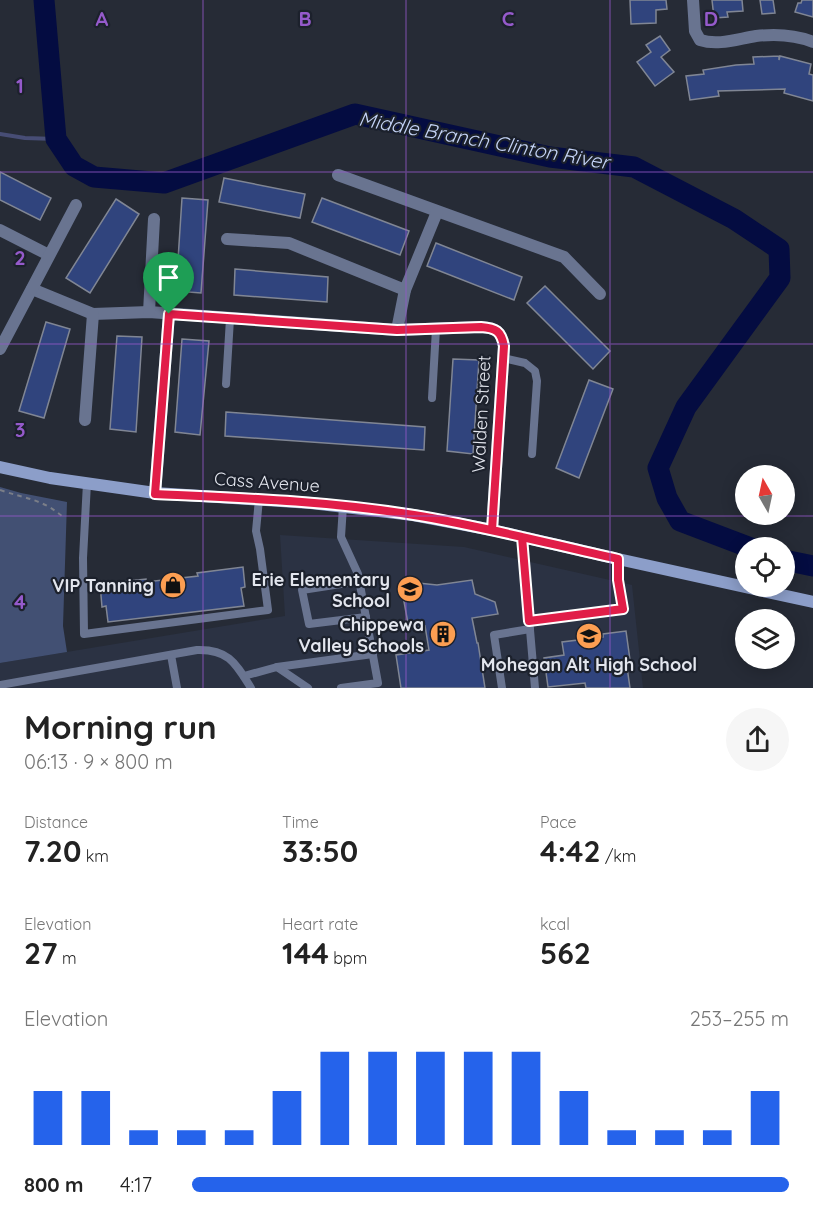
<!DOCTYPE html>
<html lang="en">
<head>
<meta charset="utf-8">
<style>
  body { margin:0; font-family:Quicksand,sans-serif; background:#f6f6f6; color:#222; height:100vh; display:flex; flex-direction:column; font-size:22px; white-space:nowrap }
  * { box-sizing:border-box; margin:0 }
  p { font-size:20px; color:#767676 }
  .icon { flex:none; width:33px; height:33px; fill:none; stroke:currentColor; stroke-width:2; stroke-linecap:round; stroke-linejoin:round }
  .map { position:relative; height:688px; overflow:hidden }
  .panel { display:flex; flex-direction:column; background:#fff; flex:1 }
  .panel>* { flex:none }
  .needle { width:39px; rotate:351deg }
  .tools { position:absolute; left:735px; top:465px; display:grid; gap:12px }
  .tools a { display:grid; place-items:center; width:60px; height:60px; border-radius:50%; background:#fff; box-shadow:0 3px 15px #0003; font-size:30px }
  .pin { position:absolute; display:grid; place-items:center; width:51px; height:51px; color:#fff; margin:-62px -26px; border-radius:50% 50% 50% 0; rotate:-45deg; box-shadow:0 0 6px #0007 }
  .pin .icon { rotate:45deg }
  .round { display:grid; place-items:center; flex:none; width:63px; height:63px; border-radius:32px; background:#f6f6f6 }
  .overview { display:flex; align-items:center; justify-content:space-between; height:102px; padding:0 24px }
  h1 { font-size:33px; font-weight:700; line-height:45px }
  .figures { display:grid; grid-template-columns:repeat(3,1fr); gap:9px; height:102px; padding:6px 24px }
  .figures div { display:grid; align-content:center }
  .figures b { font-size:30px; font-weight:700 }
  .figures small { font-size:16px; font-weight:400 }
  .figures p { font-size:16px }
  .chart { height:168px; padding:12px 24px }
  .chart p { display:flex; justify-content:space-between }
  .chart svg { width:100%; height:108px; margin-top:6px; stroke:#2563eb; stroke-width:6 }
  ul { padding:0 24px; list-style:none; font-size:20px }
  li { display:grid; grid-template-columns:96px 72px 1fr; align-items:center; height:45px }
  li i { height:15px; border-radius:8px; background:#2563eb }
  .map>svg:first-child { display:block }
  .built { fill:#2b3243 }
  .green { fill:#425073 }
  .lines { fill:none; stroke-linecap:round; stroke-linejoin:round }
  .stream { stroke:#474d75; stroke-width:4 }
  .river { stroke:#040c41; stroke-width:21 }
  .building { fill:#30447d; stroke:#808694; stroke-width:1.5 }
  .path { stroke:#7a7e88; stroke-width:2; stroke-dasharray:4.5 4.5; stroke-linecap:butt }
  .service { stroke:#697490; stroke-width:8 }
  .minor { stroke:#697490; stroke-width:12 }
  .secondary { stroke:#8c9ec9; stroke-width:12 }
  .route-casing { stroke:#fff; stroke-width:12 }
  .route { stroke:#e11d48; stroke-width:8 }
  .grid { fill:none; stroke:#955acb; stroke-width:1.5; stroke-opacity:0.55 }
  .labels { text-anchor:middle; dominant-baseline:central; stroke-width:4.5; stroke-linejoin:round; paint-order:stroke }
  .street-label { font-size:18px; fill:#e3e6ee; stroke:#1c212c }
  .poi-label { font-size:18px; font-weight:bold; fill:#e3e6ee; stroke:#1c212c; text-anchor:end }
  .water-label { font-size:20px; font-style:italic; fill:#c5d4f7; stroke:#1c212c }
  .grid-label { font-size:20px; text-anchor:middle; font-weight:bold; fill:#955acb; stroke:#1c212c; stroke-width:4.5; stroke-linejoin:round; paint-order:stroke }
</style>
</head>
<body>
<div class="map">
<svg width="813" height="688" viewBox="0 0 813 688">
  <rect width="100%" height="100%" fill="#262b36"/>
  <!-- built -->
  <polygon class="built" points="280,535 464,547 632,585 643,688 0,688 0,663 285,616"/>
  <!-- green -->
  <polygon class="green" points="0,487 21,493 67,502 63,626 67,652 0,663"/>
  <g class="lines">
    <!-- stream -->
    <polyline class="stream" points="0,134 25,138 56,139"/>
    <!-- river -->
    <g class="river">
      <polyline points="44,0 56,139 74,166 94,177 164,183 355,114 550,157 634,167 734,219 779,249 780,278 686,407 658,468 667,498 680,521 751,548"/>
      <polyline points="784,560 813,566"/>
    </g>
  </g>
  <!-- building -->
  <g class="building">
    <polygon points="630,0 666,0 667,9 656,10 656,23 631,24"/>
    <polygon points="712,0 742,0 743,11 727,12 728,17 714,18"/>
    <polygon points="760,0 773,0 775,13 762,14"/>
    <polygon points="802,0 813,0 813,17 795,12 798,3 801,3"/>
    <polygon points="660,36 670,50 661,57 674,72 655,86 637,62 651,52 646,45"/>
    <polygon points="779,56 779,60 780,56 811,64 809,74 813,75 813,101 784,93 785,89 718,91 719,96 690,100 686,76 704,74 703,70 736,65 754,64 753,57"/>
    <polygon points="0,172 51,198 40,220 0,200"/>
    <polygon points="224,178 305,194 300,218 219,202"/>
    <polygon points="182,198 208,200 201,293 176,291"/>
    <polygon points="322,198 409,231 400,255 312,222"/>
    <polygon points="116,199 139,214 90,293 66,278"/>
    <polygon points="436,243 522,277 514,300 427,266"/>
    <polygon points="235,269 328,277 327,302 234,295"/>
    <polygon points="545,286 610,351 593,369 527,303"/>
    <polygon points="46,322 70,329 44,418 19,411"/>
    <polygon points="117,336 142,337 136,432 110,429"/>
    <polygon points="182,339 209,341 200,435 175,432"/>
    <polygon points="453,359 479,360 473,454 447,451"/>
    <polygon points="589,380 613,389 579,478 556,468"/>
    <polygon points="226,412 425,427 424,450 225,436"/>
    <polygon points="243,567 245,587 241,588 244,606 108,622 106,606 102,607 100,584 146,579 146,582 198,576 197,573"/>
    <polygon points="472,580 475,594 495,602 498,614 472,618 477,643 478,643 485,688 401,688 396,655 429,650 425,626 409,629 401,585 418,583 437,585"/>
    <polygon points="626,631 630,660 626,660 630,688 586,688 585,683 548,687 544,658 564,655 562,642 603,637 603,634"/>
  </g>
  <g class="lines">
    <!-- path -->
    <path class="path" d="M0,490C26,499 44,499 65,519"/>
    <!-- service -->
    <g class="service">
      <polyline points="503,358 525,363 535,371 537,381 532,454"/>
      <polyline points="226,384 230,319"/>
      <polyline points="432,398 436,329"/>
      <polyline points="87,483 83,558 84,634 268,610 260,549 256,531 259,499"/>
      <polyline points="522,537 535,688"/>
      <polyline points="360,581 302,590 309,624 366,617"/>
      <polyline points="529,621 623,609 618,580 618,559"/>
      <polyline points="171,655 177,688"/>
      <polyline points="277,667 373,654"/>
      <polyline points="244,676 277,667 308,688"/>
      <path d="M0,685L197,650C229,649 236,664 251,688"/>
      <polyline points="341,688 378,683 358,574 341,537 343,506"/>
      <polyline points="502,688 494,635 530,629"/>
    </g>
    <!-- minor -->
    <g class="minor">
      <path d="M693,0L695,31L700,40C718,46 737,39 756,36C774,34 796,35 813,42"/>
      <polyline points="338,175 564,257 600,294"/>
      <polyline points="0,230 49,255"/>
      <polyline points="227,239 289,243 405,290"/>
      <path d="M32,289L93,314L149,312L397,330L481,327C496,328 501,331 504,346L492,530"/>
      <polyline points="149,312 154,219"/>
      <polyline points="397,330 405,290 437,212"/>
      <polyline points="0,349 76,205"/>
      <polyline points="85,420 93,314"/>
      <polyline points="155,493 169,314"/>
    </g>
    <!-- secondary -->
    <polyline class="secondary" points="0,467 50,478 155,493 311,503 413,515 492,530 618,559 813,602"/>
  </g>
  <g class="lines">
    <defs>
      <path id="route" d="M169,314L155,494C241,498 328,501 414,515C482,526 550,544 618,559V580L623,609L529,621L522,537L492,530L504,346C501,331 496,328 481,327L397,330L169,314"/>
    </defs>
    <!-- route casing -->
    <use href="#route" class="route-casing"/>
    <!-- route -->
    <use href="#route" class="route"/>
  </g>
  <!-- grid -->
  <path class="grid" d="M203,0V688M406,0V688M610,0V688M0,172H813M0,344H813M0,516H813"/>
  <!-- icons -->
  <defs>
    <symbol id="shop-disc" viewBox="-11 -11 22 22"><circle r="9.5" fill="#fc9e52" stroke="#1c212c"/><path d="M-5-2.5h2.3a2.7 3.5 0 0 1 5.4 0H5L5.5 6h-11ZM-1.5-2.5h3a1.5 2.3 0 0 0-3 0Z" fill="#111"/></symbol>
    <symbol id="school-disc" viewBox="-11 -11 22 22"><circle r="9.5" fill="#fc9e52" stroke="#1c212c"/><path d="M0-5L7-2L0 1L-7-2ZM-4 1L0 2.5L4 1V4Q0 6-4 4Z" fill="#111"/></symbol>
    <symbol id="building-disc" viewBox="-11 -11 22 22"><circle r="9.5" fill="#fc9e52" stroke="#1c212c"/><path d="M-4-6H4V6H1V3H-1V6H-4ZM-2.5-4.3h1.7v1.8h-1.7ZM.8-4.3h1.7v1.8H.8ZM-2.5-1h1.7V.8h-1.7ZM.8-1h1.7V.8H.8Z" fill="#111"/></symbol>
  </defs>
  <g fill-rule="evenodd">
    <use href="#shop-disc" x="158" y="570" width="30" height="30"/>
    <use href="#school-disc" x="395" y="574" width="30" height="30"/>
    <use href="#building-disc" x="428" y="619" width="30" height="30"/>
    <use href="#school-disc" x="574" y="621" width="30" height="30"/>
  </g>
  <g class="labels">
    <!-- street labels -->
    <g class="street-label">
      <text transform="translate(481 414) rotate(-87)">Walden Street</text>
      <text transform="translate(267 482) rotate(4)">Cass Avenue</text>
    </g>
    <!-- poi labels -->
    <g class="poi-label">
      <text x="390" y="579">Erie Elementary<tspan x="390" dy="21">School</tspan></text>
      <text x="154" y="585">VIP Tanning</text>
      <text x="424" y="624">Chippewa<tspan x="424" dy="21">Valley Schools</tspan></text>
      <text x="589" y="664" text-anchor="middle">Mohegan Alt High School</text>
    </g>
    <!-- water labels -->
    <g class="water-label">
      <text transform="translate(484 140) rotate(10)">Middle Branch Clinton River</text>
    </g>
  </g>
  <g class="grid-label">
    <text x="102" y="26">A</text>
    <text x="305" y="26">B</text>
    <text x="508" y="26">C</text>
    <text x="711" y="26">D</text>
    <text x="20" y="93">1</text>
    <text x="20" y="265">2</text>
    <text x="20" y="437">3</text>
    <text x="20" y="609">4</text>
  </g>
</svg>
<div class="tools">
<a><svg class="needle" viewBox="-14 -14 28 28"><path d="M0-13l5 13h-10z" fill="#e53935"/><path d="M0 13l5-13h-10z" fill="#767676"/></svg></a>
<a><svg class="icon" aria-label="locate" viewBox="0 0 24 24"><circle cx="12" cy="12" r="6"/><path d="M12 2v4M12 18v4M2 12h4M18 12h4"/></svg></a>
<a><svg class="icon" aria-label="layers" viewBox="0 0 24 24"><path d="M12 4l9 5-9 5-9-5zM3 14l9 5 9-5"/></svg></a>
</div>
<div class="pin" style="left:169px;top:314px;background:#1e9e55"><svg class="icon" aria-label="arrive" viewBox="0 0 24 24"><path d="M6 21V4h12l-3 4 3 4H6"/></svg></div>
</div>
<section class="panel">
<div class="overview"><div><h1>Morning run</h1><p>06:13 · 9 × 800 m</p></div><a class="round"><svg class="icon" aria-label="share" viewBox="0 0 24 24"><path d="M12 15V3M7 8l5-5 5 5M5 13v7h14v-7"/></svg></a></div>
<div class="figures">
<div><p>Distance</p><b>7.20<small> km</small></b></div>
<div><p>Time</p><b>33:50</b></div>
<div><p>Pace</p><b>4:42<small> /km</small></b></div>
</div>
<div class="figures">
<div><p>Elevation</p><b>27<small> m</small></b></div>
<div><p>Heart rate</p><b>144<small> bpm</small></b></div>
<div><p>kcal</p><b>562</b></div>
</div>
<div class="chart"><p><span>Elevation</span>253–255 m</p>
<svg viewBox="0 0 160 44" preserveAspectRatio="none"><path d="M5 44V22M15 44V22M25 44V38M35 44V38M45 44V38M55 44V22M65 44V6M75 44V6M85 44V6M95 44V6M105 44V6M115 44V22M125 44V38M135 44V38M145 44V38M155 44V22"/></svg>
</div>
<ul>
<li><b>800 m</b>4:17<i style="width:100%"></i></li>
</ul>
</section>
</body>
</html>
